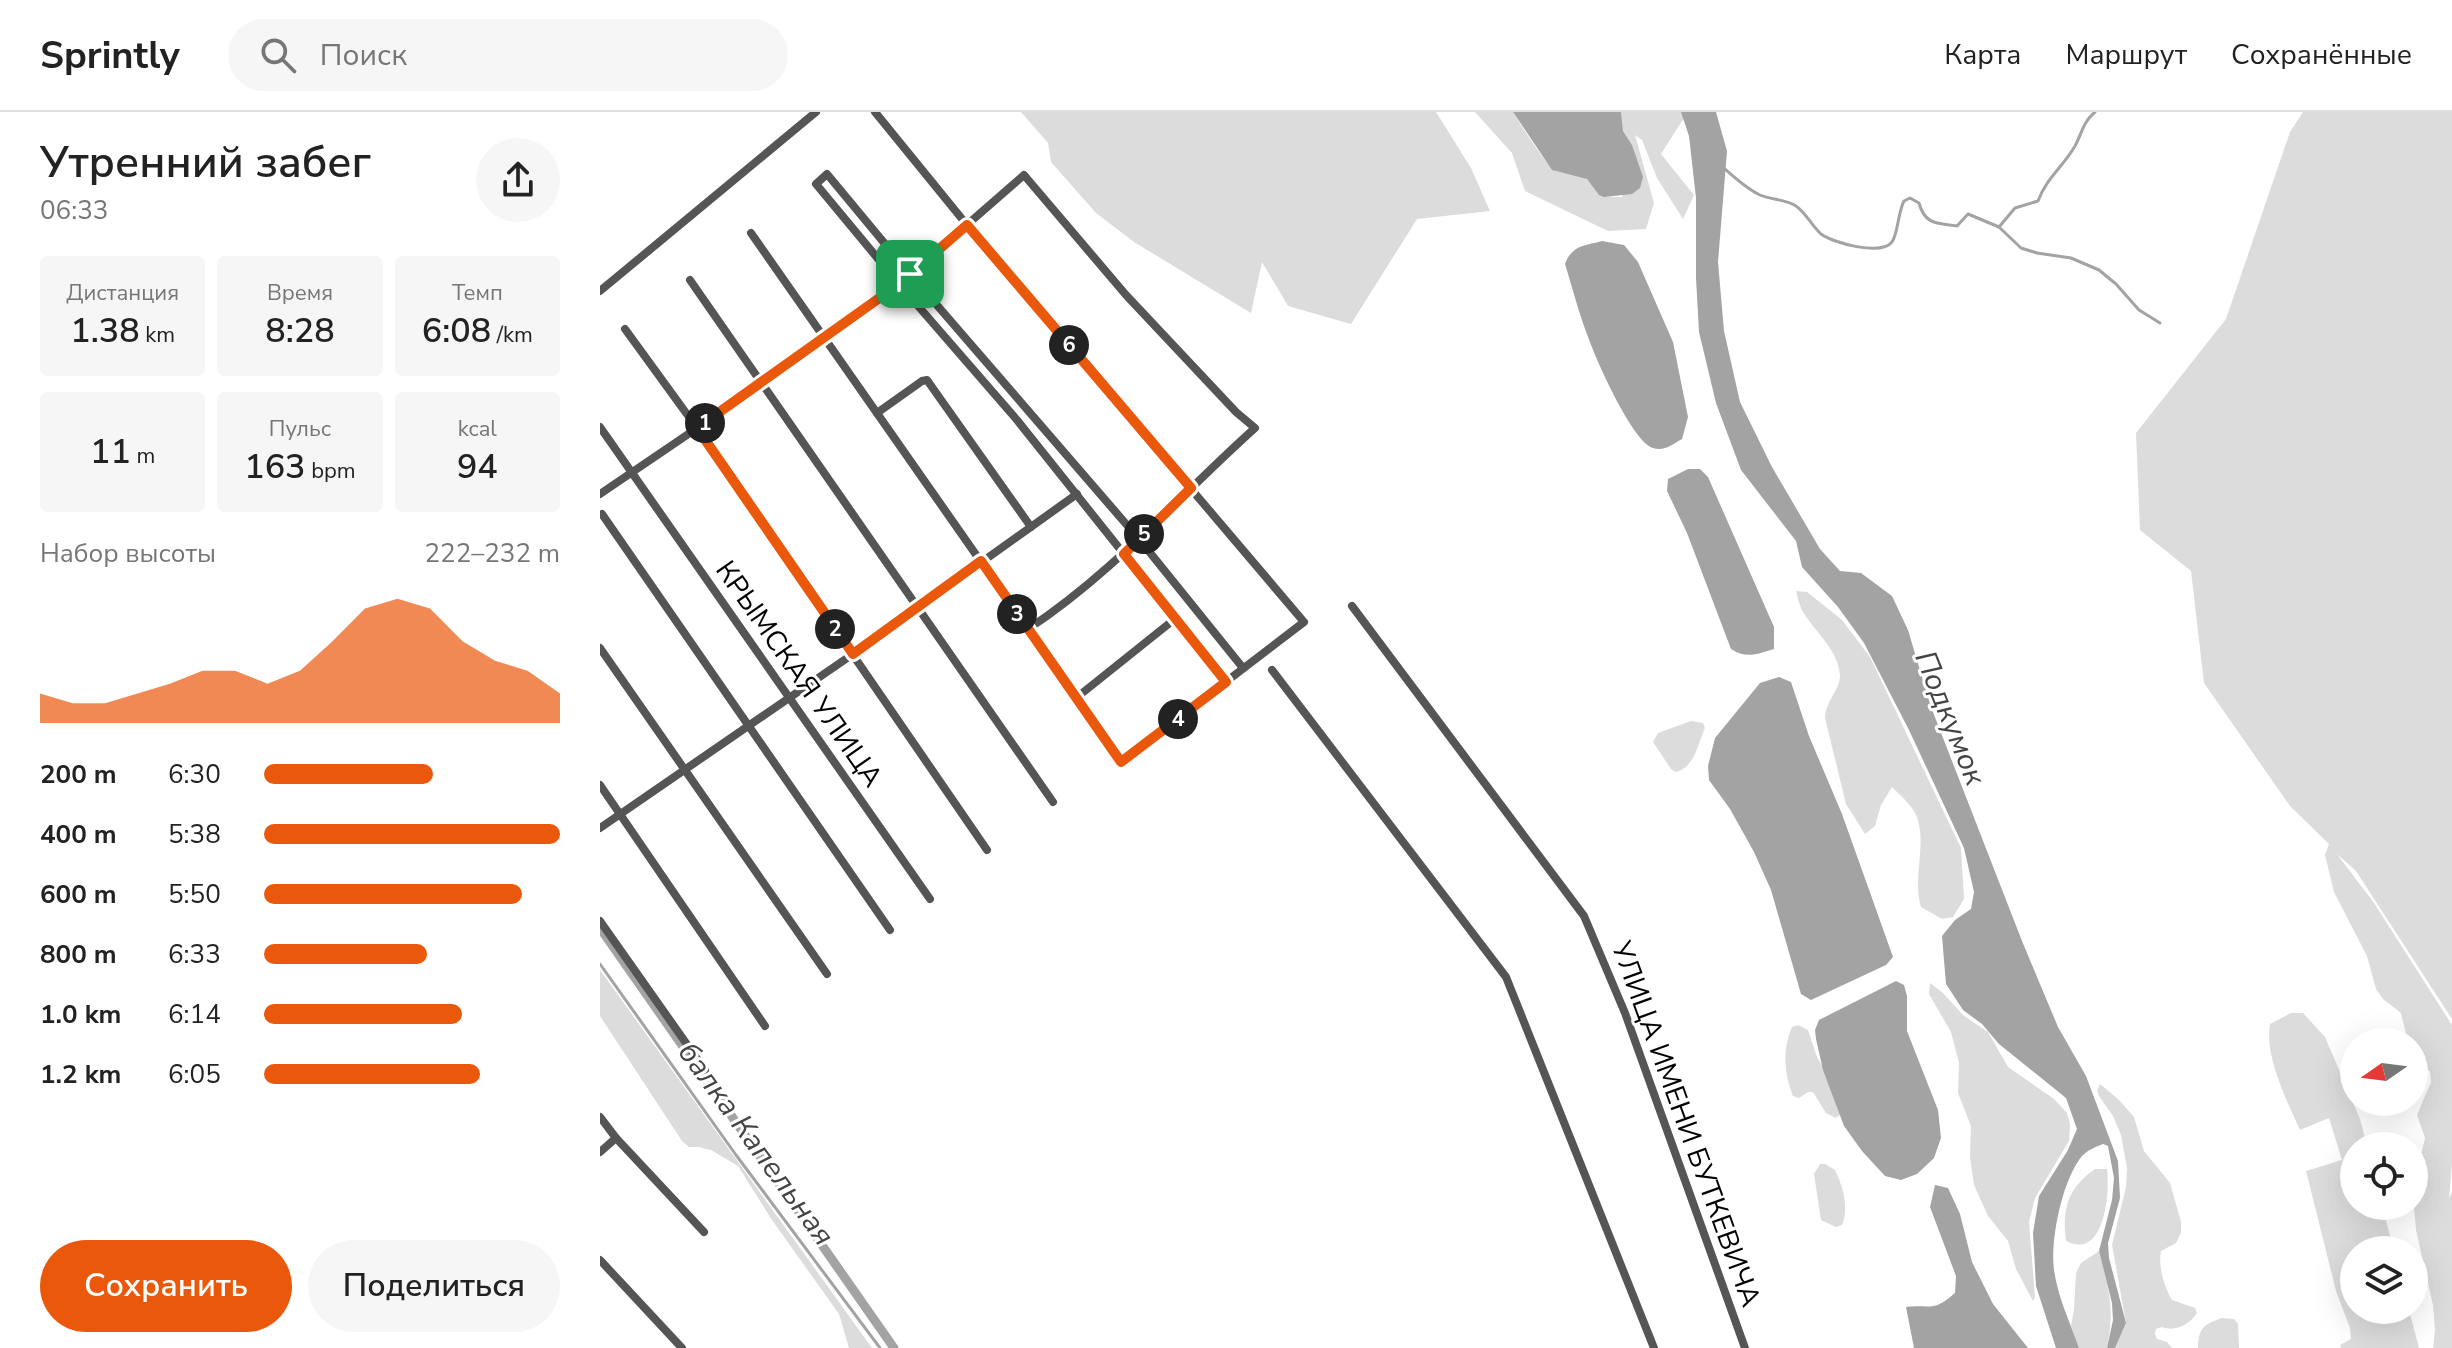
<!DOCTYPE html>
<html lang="ru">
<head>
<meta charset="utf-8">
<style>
  body { margin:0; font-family:"Nunito Sans",sans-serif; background:#f6f6f6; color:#222; height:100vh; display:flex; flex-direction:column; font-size:30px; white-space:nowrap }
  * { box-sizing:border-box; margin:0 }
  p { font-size:26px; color:#767676 }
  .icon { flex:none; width:44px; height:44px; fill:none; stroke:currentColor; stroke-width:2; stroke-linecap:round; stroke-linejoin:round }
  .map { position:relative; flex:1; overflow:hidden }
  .details { display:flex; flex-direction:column; background:#fff; width:600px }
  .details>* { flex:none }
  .needle { width:52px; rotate:256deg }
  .buttons { position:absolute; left:1740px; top:916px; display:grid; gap:16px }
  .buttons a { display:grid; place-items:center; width:88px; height:88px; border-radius:50%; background:#fff; box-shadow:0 8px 32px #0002; font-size:40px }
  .pin { position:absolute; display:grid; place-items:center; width:68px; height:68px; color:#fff; margin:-34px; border-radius:16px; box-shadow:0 4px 12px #0006 }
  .km { position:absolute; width:40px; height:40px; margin:-20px; border-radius:50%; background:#222; color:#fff; font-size:22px; line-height:40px; text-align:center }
  .round { display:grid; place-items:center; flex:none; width:84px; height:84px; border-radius:42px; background:#f6f6f6 }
  .summary { display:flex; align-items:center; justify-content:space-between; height:136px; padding:0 40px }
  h1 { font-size:44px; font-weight:600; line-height:60px }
  .metrics { display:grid; grid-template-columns:repeat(3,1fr); gap:12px; height:136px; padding:8px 40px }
  .metrics div { display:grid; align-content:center; border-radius:8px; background:#f6f6f6; text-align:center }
  .metrics b { font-size:34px; font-weight:600 }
  .metrics small { font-size:22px; font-weight:400 }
  .metrics p { font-size:22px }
  .chart { height:224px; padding:16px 40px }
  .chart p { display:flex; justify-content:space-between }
  .chart svg { width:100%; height:144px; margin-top:8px; fill:#ea580c; opacity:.7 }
  .primary-button { display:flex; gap:16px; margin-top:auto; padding:16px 40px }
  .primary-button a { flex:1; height:92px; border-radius:48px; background:#ea580c; color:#fff; font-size:32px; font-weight:600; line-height:92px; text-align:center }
  .primary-button a+a { background:#f6f6f6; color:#222 }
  ul { padding:0 40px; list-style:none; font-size:26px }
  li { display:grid; grid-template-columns:128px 96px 1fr; align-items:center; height:60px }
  li i { height:20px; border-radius:10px; background:#ea580c }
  header { display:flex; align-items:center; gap:48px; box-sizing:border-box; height:112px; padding:0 40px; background:#fff; border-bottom:2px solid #e0e0e0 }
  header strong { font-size:38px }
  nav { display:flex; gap:44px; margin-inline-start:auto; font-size:28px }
  .search { width:560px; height:72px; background:#f6f6f6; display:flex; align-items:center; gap:20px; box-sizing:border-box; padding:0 28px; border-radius:44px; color:#767676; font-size:30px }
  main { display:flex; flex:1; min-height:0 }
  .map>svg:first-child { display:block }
  .green { fill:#dcdcdc }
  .water { fill:#a3a3a3 }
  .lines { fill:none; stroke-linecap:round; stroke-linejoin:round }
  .stream { stroke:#a3a3a3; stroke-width:3 }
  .canal { stroke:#a3a3a3; stroke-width:9 }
  .street { stroke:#555; stroke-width:8 }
  .route-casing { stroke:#fff; stroke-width:16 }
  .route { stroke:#ea580c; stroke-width:10 }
  .labels { text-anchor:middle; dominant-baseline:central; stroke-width:6; stroke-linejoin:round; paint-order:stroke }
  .street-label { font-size:28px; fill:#000; stroke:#fff }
  .water-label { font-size:30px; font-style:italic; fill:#444; stroke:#fff }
</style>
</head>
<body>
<header>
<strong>Sprintly</strong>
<div class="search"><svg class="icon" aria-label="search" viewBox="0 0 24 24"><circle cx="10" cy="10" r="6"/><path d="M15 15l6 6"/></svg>Поиск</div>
<nav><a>Карта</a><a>Маршрут</a><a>Сохранённые</a></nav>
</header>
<main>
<section class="details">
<div class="summary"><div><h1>Утренний забег</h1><p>06:33</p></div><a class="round"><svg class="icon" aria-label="share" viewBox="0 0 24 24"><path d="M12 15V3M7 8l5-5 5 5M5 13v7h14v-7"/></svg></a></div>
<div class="metrics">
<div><p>Дистанция</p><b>1.38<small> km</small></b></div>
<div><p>Время</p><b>8:28</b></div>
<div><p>Темп</p><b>6:08<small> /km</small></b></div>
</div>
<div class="metrics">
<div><b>11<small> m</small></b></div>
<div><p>Пульс</p><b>163<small> bpm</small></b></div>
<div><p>kcal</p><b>94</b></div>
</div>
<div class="chart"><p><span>Набор высоты</span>222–232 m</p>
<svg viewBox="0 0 160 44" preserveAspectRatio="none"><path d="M0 44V35L10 38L20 38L30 35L40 32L50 28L60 28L70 32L80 28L90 19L100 9L110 6L120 9L130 19L140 25L150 28L160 35V44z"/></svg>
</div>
<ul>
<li><b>200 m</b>6:30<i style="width:57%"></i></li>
<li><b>400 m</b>5:38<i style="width:100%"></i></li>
<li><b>600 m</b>5:50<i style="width:87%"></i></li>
<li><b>800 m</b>6:33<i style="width:55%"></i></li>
<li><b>1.0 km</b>6:14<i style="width:67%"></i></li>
<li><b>1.2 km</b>6:05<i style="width:73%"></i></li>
</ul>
<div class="primary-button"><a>Сохранить</a><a>Поделиться</a></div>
</section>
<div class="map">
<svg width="1852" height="1236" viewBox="0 0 1852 1236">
  <rect width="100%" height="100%" fill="#fff"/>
  <!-- green -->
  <g class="green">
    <polygon points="421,0 836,0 871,56 890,99 817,107 751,212 688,194 662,150 651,201 534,130 496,101 451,50 448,31"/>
    <path d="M875,0H913C918,9 947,54 954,58C963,63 975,60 985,66C1005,78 990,86 1022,85L1032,33L1023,19L1021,0H1097L1082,9L1061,42L1094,83L1083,107L1057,66L1042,28L1035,23L1054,91L1046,117L1008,119L925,79L912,41Z"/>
    <path d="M1703,0H1852V907L1756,759L1737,742L1774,791L1852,913V1052L1849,1086L1852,1080V1236H1833L1835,1218L1833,1193L1816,1118L1814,1094V1073L1825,1026L1817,1003L1831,970L1830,959C1812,953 1814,947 1814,930H1808L1801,901L1783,887L1776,877L1767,844L1734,780L1725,743L1729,732L1690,694L1604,571L1591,459L1540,418L1536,321L1626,207L1690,20Z"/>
    <path d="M1196,479L1207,480L1242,508L1270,545L1361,736L1364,787L1353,805L1342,807L1321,795C1312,766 1327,734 1317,705C1313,694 1300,683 1292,675L1281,693L1275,714L1265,722L1246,692L1225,606C1226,588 1240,578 1240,564C1239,539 1217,522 1205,503C1200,496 1198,487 1196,479Z"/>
    <path d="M1091,609L1103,611L1105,616C1098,632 1094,656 1076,660L1071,657L1053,630L1058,621Z"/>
    <polygon points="0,858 272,1236 249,1236 239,1202 172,1108 138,1054 111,1038 99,1035 89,1035 82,1029 0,904"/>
    <polygon points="1330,871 1343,881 1363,903 1388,920 1408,955 1454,987 1467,1001 1470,1012 1469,1029 1435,1086 1429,1110 1435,1185 1433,1189 1416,1157 1408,1129 1388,1104 1374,1073 1370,1045 1371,1014 1358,981 1359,951 1351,920 1329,882"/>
    <path d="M1691,901H1703L1725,925L1760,1007L1767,1034H1754V1094H1782L1794,1138H1754V1198H1809L1819,1236H1741L1740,1233L1751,1227L1750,1216L1736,1179L1706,1059L1742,1048L1729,1006L1700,1018C1687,989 1664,943 1670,912Z"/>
    <path d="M1198,913L1208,918L1217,945L1229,965L1240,1003L1236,1006L1226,1001L1213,980H1208L1199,986L1193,984C1184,961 1182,938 1192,915Z"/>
    <path d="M1500,972L1518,987L1534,1005L1544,1039L1570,1071L1581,1110V1121L1576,1131L1561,1139C1558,1155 1564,1174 1572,1188L1595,1196L1597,1201C1589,1213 1575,1220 1562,1215L1556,1217L1555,1222L1557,1227L1567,1230L1572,1236H1515L1526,1211L1512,1133L1526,1075L1527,1056L1521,1023L1513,1004L1499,984L1497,978Z"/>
    <path d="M1220,1052H1225L1235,1058C1243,1075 1249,1095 1242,1113L1236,1115L1221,1108L1214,1062Z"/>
    <path d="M1495,1057H1507C1510,1079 1505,1149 1466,1129C1462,1097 1467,1077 1495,1057Z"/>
    <path d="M1499,1139C1509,1179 1515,1195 1507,1236H1479L1471,1214L1474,1198L1476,1161L1481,1151Z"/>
    <path d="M1622,1206L1634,1207L1638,1212L1639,1236H1598C1598,1216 1604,1212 1622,1206Z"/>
  </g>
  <!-- water -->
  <g class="water">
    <polygon points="913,0 1021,0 1023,19 1032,33 1043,65 1040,76 1032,82 1004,85 999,83 987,67 952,58"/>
    <path d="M1081,0H1116L1127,39L1118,150L1124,219L1140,290L1172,355L1220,437L1240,459L1261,461L1292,484L1308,518L1331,595L1422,829L1458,915L1486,964L1518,1049L1520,1086L1508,1131L1509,1146L1526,1211L1515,1236H1507L1513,1208L1512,1191L1499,1139L1512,1088L1514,1066L1508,1034L1503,1032C1495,1035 1488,1038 1482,1044C1462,1068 1450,1129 1454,1158C1458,1186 1470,1210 1479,1236H1456L1436,1174L1433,1121L1439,1084L1468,1038L1477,1017L1466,986L1399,932L1382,912L1363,898L1346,872L1342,824L1355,808L1371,797L1374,780L1364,736L1309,618L1264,531L1238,495L1202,455L1196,429L1141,358L1116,291L1099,220L1096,166V86L1089,24Z"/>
    <path d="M1002,129L1024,133L1038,150L1073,230L1088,305L1082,327C1073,332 1064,340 1053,336C1033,330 998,252 990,230C980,205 973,178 965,152C972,133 984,134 1002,129Z"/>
    <path d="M1088,357H1100L1108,365L1174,515V537C1158,542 1146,547 1131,537L1087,421L1067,379L1068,367Z"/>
    <polygon points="1179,565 1191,570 1209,624 1242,702 1293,845 1286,853 1211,888 1201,882 1171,778 1154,740 1130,697 1109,668 1108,654 1115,626 1160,571"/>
    <polygon points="1296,869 1304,873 1307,884 1307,919 1338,998 1341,1026 1334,1046 1317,1062 1301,1068 1285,1064 1262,1039 1244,1014 1223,958 1216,927 1215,918 1219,908"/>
    <path d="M1335,1073L1348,1076L1360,1102L1372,1150L1393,1192L1428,1236H1314L1306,1195C1331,1192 1332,1201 1355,1181L1356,1164L1330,1095Z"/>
  </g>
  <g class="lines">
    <!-- stream -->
    <g class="stream">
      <path d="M1125,57C1135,66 1147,77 1160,83C1171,88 1186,87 1196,94C1206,101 1212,114 1221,122C1233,131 1281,144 1292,130C1298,122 1298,100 1304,89L1310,86L1319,91C1325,113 1337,111 1357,114L1368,102L1399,115L1421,136L1437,141L1471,146L1499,158L1516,172L1539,198L1560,211"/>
      <path d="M1399,115L1415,96L1438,89C1447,65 1463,55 1475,34C1482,21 1483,10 1495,0"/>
      <polyline points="0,852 136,1043 280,1236"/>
    </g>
    <!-- canal -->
    <polyline class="canal" points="0,816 294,1236"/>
    <!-- street -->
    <g class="street">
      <polyline points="151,121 521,650 704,510 367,113 275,0"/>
      <polyline points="90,168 453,690"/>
      <polyline points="0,179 216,0"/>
      <polyline points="25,217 97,316 387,738"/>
      <polyline points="277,301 322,269 327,268 431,415"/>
      <polyline points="0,315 330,787"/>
      <path d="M0,382L162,272L299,172L424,63L526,183L636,300L655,316C579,384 513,461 428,517"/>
      <polyline points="2,402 290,818"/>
      <polyline points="752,494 984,804 1025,901 1145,1236"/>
      <polyline points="0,536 227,862"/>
      <polyline points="672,558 906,865 1054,1236"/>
      <polyline points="626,570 417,308 299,172 216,72 227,62 310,162 539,427 643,556"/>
      <polyline points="476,586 576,506"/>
      <polyline points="0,673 165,914"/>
      <polyline points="0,716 253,542 477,382"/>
      <polyline points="0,809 105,958"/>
      <polyline points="0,1005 16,1026 104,1120"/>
      <polyline points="0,1040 16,1026"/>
      <polyline points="0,1148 82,1236"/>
    </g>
  </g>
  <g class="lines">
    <defs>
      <polygon id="route" points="367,113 591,376 524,442 626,570 521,650 381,449 253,542 97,316 299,172"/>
    </defs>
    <!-- route casing -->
    <use href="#route" class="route-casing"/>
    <!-- route -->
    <use href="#route" class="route"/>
  </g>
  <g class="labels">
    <!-- street labels -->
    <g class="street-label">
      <text transform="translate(199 562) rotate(55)">КРЫМСКАЯ УЛИЦА</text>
      <text transform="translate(1086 1012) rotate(70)">УЛИЦА ИМЕНИ БУТКЕВИЧА</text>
    </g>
    <!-- water labels -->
    <g class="water-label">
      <text transform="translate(1350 606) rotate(68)">Подкумок</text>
      <text transform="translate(156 1032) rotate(54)">балка Капельная</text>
    </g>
  </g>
</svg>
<div class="buttons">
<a><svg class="needle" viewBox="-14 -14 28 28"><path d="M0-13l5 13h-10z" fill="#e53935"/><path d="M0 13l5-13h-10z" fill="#767676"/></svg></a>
<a><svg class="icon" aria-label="locate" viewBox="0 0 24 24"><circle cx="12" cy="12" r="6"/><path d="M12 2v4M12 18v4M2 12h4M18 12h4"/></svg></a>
<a><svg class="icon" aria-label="layers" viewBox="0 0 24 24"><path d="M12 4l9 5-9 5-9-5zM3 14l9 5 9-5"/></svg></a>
</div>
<div class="pin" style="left:310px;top:162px;background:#1e9e55"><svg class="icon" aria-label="arrive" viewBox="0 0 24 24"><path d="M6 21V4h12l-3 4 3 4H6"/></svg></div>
<b class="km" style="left:105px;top:311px">1</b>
<b class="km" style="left:235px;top:517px">2</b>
<b class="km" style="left:417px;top:502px">3</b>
<b class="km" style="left:578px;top:607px">4</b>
<b class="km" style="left:544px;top:422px">5</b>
<b class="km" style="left:469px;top:233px">6</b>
</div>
</main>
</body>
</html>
